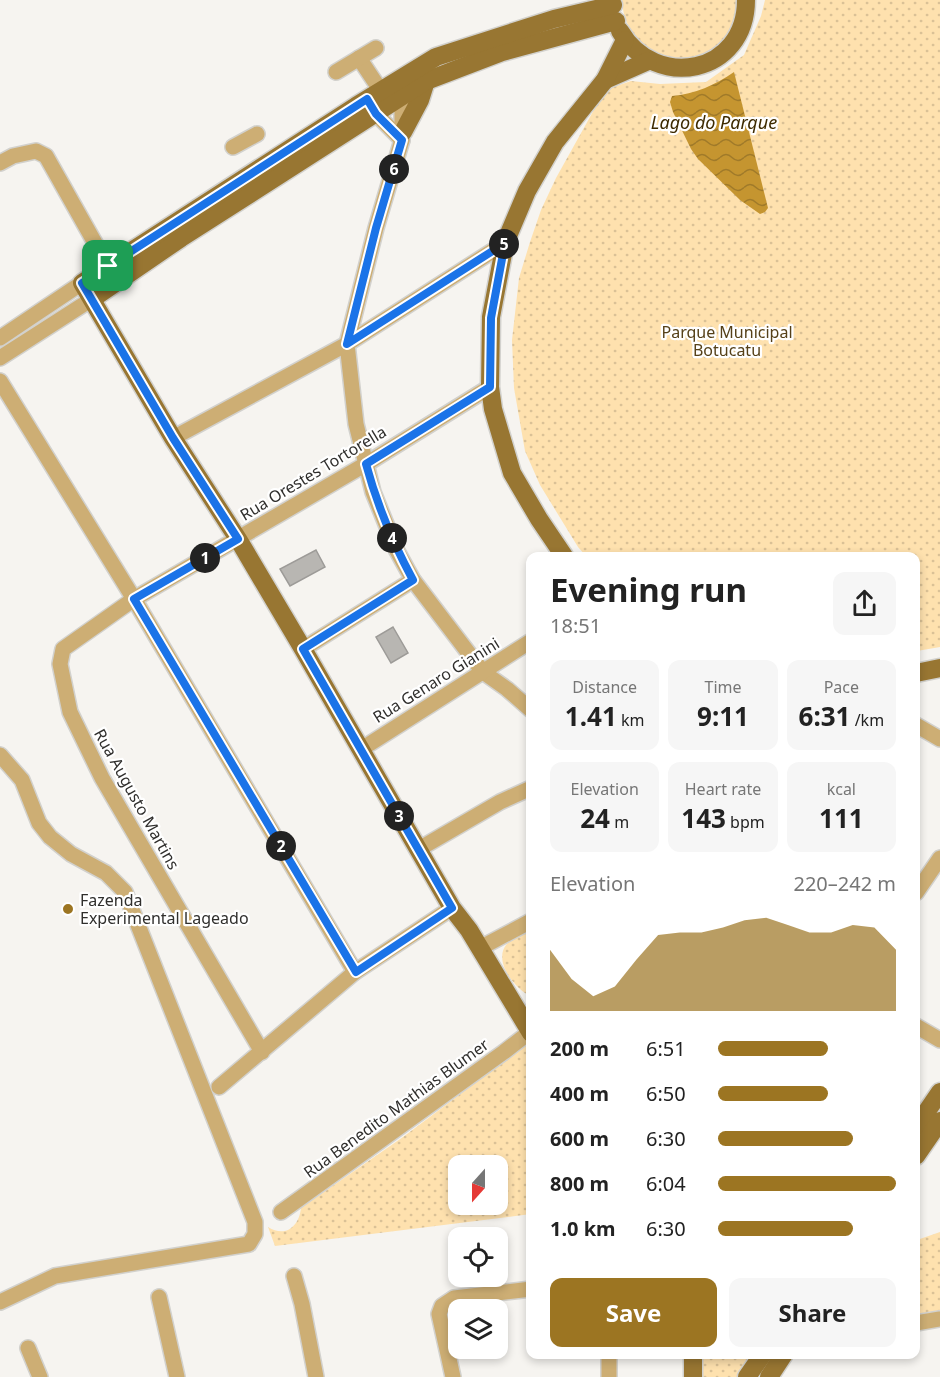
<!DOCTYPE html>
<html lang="en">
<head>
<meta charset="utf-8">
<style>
  body { margin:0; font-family:"Noto Sans",sans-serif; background:#f6f6f6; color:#222; height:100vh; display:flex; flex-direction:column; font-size:22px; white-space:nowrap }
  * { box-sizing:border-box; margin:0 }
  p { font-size:20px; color:#767676 }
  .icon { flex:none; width:33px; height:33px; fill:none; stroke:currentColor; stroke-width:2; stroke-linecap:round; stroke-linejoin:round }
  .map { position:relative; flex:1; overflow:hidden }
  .drawer { position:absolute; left:526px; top:552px; width:394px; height:807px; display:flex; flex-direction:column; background:#fff; border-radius:12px; box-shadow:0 3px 9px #0003 }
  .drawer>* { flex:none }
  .needle { width:39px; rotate:201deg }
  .buttons { position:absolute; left:448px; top:1155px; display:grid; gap:12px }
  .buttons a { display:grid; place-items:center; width:60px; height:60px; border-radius:12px; background:#fff; box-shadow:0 3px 9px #0003; font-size:30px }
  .pin { position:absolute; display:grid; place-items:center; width:51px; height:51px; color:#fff; margin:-26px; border-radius:12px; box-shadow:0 3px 9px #0006 }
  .km { position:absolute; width:30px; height:30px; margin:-15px; border-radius:50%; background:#222; color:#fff; font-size:16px; line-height:30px; text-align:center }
  .round { display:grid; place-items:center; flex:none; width:63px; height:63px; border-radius:12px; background:#f6f6f6 }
  .head { display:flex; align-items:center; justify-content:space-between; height:102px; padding:0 24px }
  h1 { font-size:33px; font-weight:700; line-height:45px }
  .figures { display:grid; grid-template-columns:repeat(3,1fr); gap:9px; height:102px; padding:6px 24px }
  .figures div { display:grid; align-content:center; border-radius:12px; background:#f6f6f6; text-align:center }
  .figures b { font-size:26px; font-weight:700 }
  .figures small { font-size:16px; font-weight:400 }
  .figures p { font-size:16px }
  .chart { height:168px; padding:12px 24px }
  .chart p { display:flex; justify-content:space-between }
  .chart svg { width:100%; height:108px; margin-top:6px; fill:#9c7522; opacity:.7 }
  .primary-button { display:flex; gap:12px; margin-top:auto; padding:12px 24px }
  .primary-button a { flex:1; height:69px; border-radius:12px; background:#9c7522; color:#fff; font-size:24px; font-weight:700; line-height:69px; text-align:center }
  .primary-button a+a { background:#f6f6f6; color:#222 }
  ul { padding:0 24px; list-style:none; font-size:20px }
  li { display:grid; grid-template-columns:96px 72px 1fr; align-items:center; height:45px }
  li i { height:15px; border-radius:8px; background:#9c7522 }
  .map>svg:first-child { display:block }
  .grass { fill:url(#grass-dots); fill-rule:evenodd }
  .water { fill:url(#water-waves) }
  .building { fill:#b8b6b2; stroke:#9d9b98; stroke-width:1.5 }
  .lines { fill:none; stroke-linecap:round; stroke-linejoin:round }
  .minor-casing { stroke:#d2d1cd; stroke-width:18 }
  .major-casing { stroke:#d2d1cd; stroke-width:21 }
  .minor { stroke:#cdae74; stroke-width:15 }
  .major { stroke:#987632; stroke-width:18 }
  .route-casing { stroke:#fff; stroke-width:12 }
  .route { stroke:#1a73e8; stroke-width:8 }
  .poi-dot { fill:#9c7522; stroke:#fff; stroke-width:2 }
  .labels { text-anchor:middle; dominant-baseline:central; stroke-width:4.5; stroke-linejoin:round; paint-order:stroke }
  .park-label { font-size:16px; fill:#564119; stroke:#fff }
  .street-label { font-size:16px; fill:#302f2d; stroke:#fff }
  .poi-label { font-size:16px; fill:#302f2d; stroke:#fff; text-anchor:start }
  .water-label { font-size:18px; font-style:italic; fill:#3d2a00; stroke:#fff }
</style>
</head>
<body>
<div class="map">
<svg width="940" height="1377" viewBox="0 0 940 1377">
  <defs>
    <pattern id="grass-dots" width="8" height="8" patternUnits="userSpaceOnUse" patternTransform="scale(1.5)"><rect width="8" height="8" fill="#fee1ae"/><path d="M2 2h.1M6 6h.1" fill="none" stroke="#dac196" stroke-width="1.8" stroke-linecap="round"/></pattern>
    <pattern id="water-waves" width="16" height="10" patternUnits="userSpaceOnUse" patternTransform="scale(1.5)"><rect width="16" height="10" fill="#c59530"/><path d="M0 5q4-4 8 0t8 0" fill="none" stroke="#a07a29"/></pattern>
  </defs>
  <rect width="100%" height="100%" fill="#f6f4f0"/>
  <!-- grass -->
  <g class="grass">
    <path d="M622,0H737V1C736,10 735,19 731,28C703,83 624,60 622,0Z"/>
    <polygon points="765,0 940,0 940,647 917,651 916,556 586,556 578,547 540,485 525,451 514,388 512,340 519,278 530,242 541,210 556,178 605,90 631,81 660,84 706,82 744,55 761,16"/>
    <path d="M531,931V996C516,990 493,962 506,945C512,938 523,934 531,931Z"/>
    <path d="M526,1045L531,1055V1214L275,1246L268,1227C285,1238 299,1227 301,1208L403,1137ZM459,1166H498V1204H459Z"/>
    <polygon points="940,1232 940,1311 917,1315 917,1240"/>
    <polygon points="702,1355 752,1355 737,1377 702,1377"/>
  </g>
  <!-- water -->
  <path class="water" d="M734,72L768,208L765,212L760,214L740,200L698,159L691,149L673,112L670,102L672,96C695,94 715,85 734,72Z"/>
  <!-- building -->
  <g class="building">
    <polygon points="316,550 325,567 290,586 280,569"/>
    <polygon points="393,627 408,653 391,663 376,637"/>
  </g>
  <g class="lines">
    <defs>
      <g id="minor">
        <polyline points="359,58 381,91"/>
        <polyline points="336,72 376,48"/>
        <polyline points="402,96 402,140 376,228 347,344 356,424 373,492 397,551 413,580 483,672 507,689 531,710"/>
        <polyline points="376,114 402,140"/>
        <polyline points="233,147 257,134"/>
        <polyline points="0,163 13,156 36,151 46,156 108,266"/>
        <polyline points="0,338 82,283"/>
        <polyline points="0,358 92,299"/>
        <polyline points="0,381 134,599 355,972"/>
        <polyline points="173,438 347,344 505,243"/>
        <polyline points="303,649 413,580"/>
        <polyline points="916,725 940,739"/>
        <polyline points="360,750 531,641"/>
        <polyline points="0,755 22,780 39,823 50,837 71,854 106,873 125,892 255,1222 255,1234 249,1244 55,1276 0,1302"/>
        <polyline points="419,849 500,802 531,788"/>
        <polyline points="916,893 940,858"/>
        <polyline points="480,948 531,921"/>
        <polyline points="916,1026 940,1040"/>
        <polyline points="262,1052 102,778 70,712 60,664 63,649 134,599 366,464 490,387"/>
        <polyline points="219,1087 355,972 452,908"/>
        <polyline points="281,1212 504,1052 531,1031"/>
        <polyline points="294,1276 302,1304 316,1377"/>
        <polyline points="159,1297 177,1377"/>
        <polyline points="916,1323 940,1319"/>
        <polyline points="28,1348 40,1377"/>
        <polyline points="609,1354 609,1377"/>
        <polyline points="453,1377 439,1314 442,1306 454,1298 531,1289"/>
      </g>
      <g id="major">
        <path d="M620,31C656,92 746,74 746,0"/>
        <polyline points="605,80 648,61"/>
        <polyline points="403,132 420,100 426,81"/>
        <polyline points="92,299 181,238 426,81 502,52 616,21"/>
        <polyline points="564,556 539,519 512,473 493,409 490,387 491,317 505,243 527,191 555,142 605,80 625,40"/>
        <polyline points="916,673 940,668"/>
        <polyline points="531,1033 469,930 452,908 303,649 238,539 173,438 82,283 356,106 436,57 554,19 613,5"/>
        <polyline points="916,1127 940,1092"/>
        <polyline points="916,1156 940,1121"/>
        <polyline points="693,1354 693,1377"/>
        <polyline points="747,1377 763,1354"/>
        <polyline points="769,1377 784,1354"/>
      </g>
    </defs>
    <!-- minor casing -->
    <use href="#minor" class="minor-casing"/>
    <!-- major casing -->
    <use href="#major" class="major-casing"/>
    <!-- minor -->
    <use href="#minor" class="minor"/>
    <!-- major -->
    <use href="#major" class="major"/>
  </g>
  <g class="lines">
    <defs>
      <path id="route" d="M367,99L376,114L402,140L376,228L347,344L505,243L491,318L490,387L366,464C377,505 393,543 413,580L303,649L452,908L356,972L134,599L238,539L173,438L82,283Z"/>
    </defs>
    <!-- route casing -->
    <use href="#route" class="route-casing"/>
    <!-- route -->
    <use href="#route" class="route"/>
  </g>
  <!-- markers -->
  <circle class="poi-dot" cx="68" cy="909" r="6"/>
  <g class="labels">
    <!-- park labels -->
    <g class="park-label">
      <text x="727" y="332">Parque Municipal<tspan x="727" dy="18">Botucatu</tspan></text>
    </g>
    <!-- street labels -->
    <g class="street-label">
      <text transform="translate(313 473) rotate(-31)">Rua Orestes Tortorella</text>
      <text transform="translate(436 680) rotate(-32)">Rua Genaro Gianini</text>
      <text transform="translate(137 799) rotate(61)">Rua Augusto Martins</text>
      <text transform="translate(396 1108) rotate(-36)">Rua Benedito Mathias Blumer</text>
    </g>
    <!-- poi labels -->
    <g class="poi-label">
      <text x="80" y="900">Fazenda<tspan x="80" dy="18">Experimental Lageado</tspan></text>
    </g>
    <!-- water labels -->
    <g class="water-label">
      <text x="714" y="122">Lago do Parque</text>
    </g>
  </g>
</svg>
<div class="buttons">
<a><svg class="needle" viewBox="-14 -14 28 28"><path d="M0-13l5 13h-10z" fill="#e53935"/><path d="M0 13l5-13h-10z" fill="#767676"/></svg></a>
<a><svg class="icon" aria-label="locate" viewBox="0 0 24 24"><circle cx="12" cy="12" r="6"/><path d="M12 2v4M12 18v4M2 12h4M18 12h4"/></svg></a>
<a><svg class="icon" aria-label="layers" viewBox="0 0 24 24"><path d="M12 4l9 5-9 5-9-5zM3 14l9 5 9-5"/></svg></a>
</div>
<div class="pin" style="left:108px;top:266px;background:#1e9e55"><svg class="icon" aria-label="arrive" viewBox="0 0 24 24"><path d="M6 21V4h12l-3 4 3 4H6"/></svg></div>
<b class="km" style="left:205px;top:558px">1</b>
<b class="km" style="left:281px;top:846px">2</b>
<b class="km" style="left:399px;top:816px">3</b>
<b class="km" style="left:392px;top:538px">4</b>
<b class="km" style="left:504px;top:244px">5</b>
<b class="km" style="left:394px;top:169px">6</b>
<section class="drawer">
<div class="head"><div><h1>Evening run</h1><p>18:51</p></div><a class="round"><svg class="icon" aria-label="share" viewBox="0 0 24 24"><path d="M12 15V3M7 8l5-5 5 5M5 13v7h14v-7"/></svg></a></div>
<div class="figures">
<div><p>Distance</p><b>1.41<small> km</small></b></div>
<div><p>Time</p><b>9:11</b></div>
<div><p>Pace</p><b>6:31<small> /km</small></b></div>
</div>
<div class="figures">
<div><p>Elevation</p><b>24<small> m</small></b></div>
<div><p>Heart rate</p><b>143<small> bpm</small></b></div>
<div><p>kcal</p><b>111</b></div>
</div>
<div class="chart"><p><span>Elevation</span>220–242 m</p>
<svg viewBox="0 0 160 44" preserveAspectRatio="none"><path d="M0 44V19L10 31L20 38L30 34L40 23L50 13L60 12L70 12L80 10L90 7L100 6L110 9L120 12L130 12L140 9L150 10L160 19V44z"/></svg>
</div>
<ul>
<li><b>200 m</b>6:51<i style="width:62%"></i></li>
<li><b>400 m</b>6:50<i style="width:62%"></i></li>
<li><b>600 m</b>6:30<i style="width:76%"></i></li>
<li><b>800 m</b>6:04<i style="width:100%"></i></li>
<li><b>1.0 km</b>6:30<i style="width:76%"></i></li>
</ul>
<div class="primary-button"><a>Save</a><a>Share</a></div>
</section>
</div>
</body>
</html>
